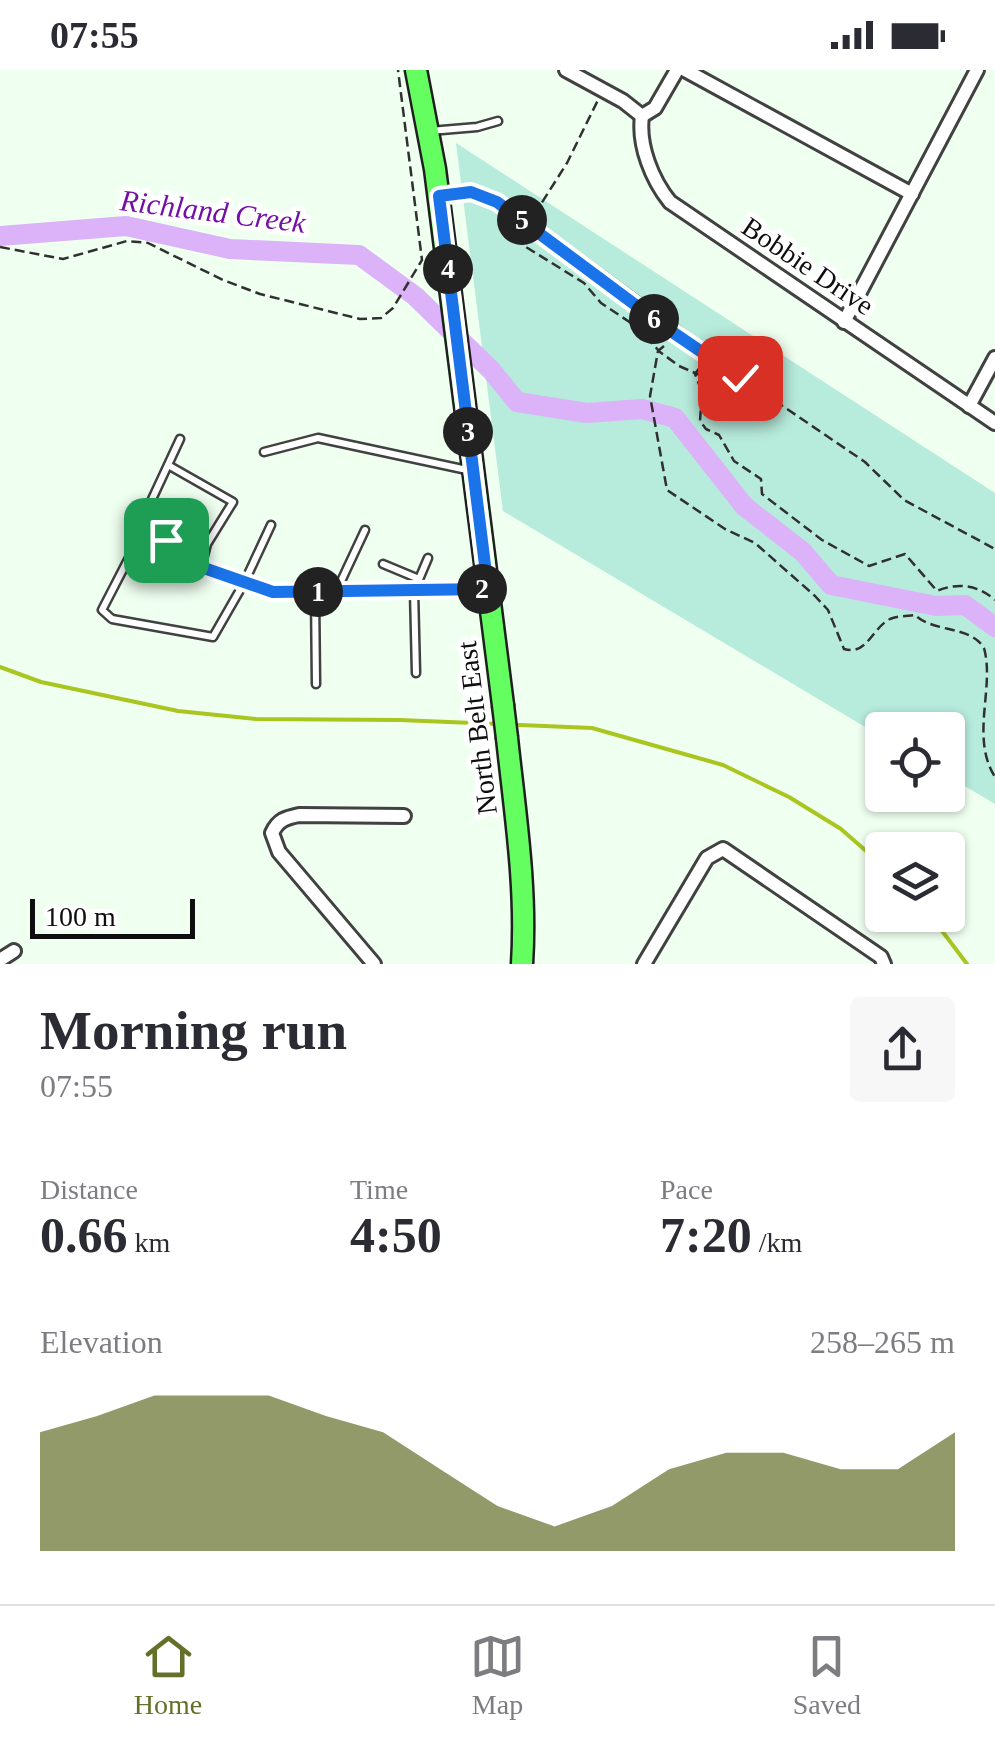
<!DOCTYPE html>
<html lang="en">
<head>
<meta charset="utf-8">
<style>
  body { margin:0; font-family:Georgia,serif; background:#f7f7f7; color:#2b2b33; height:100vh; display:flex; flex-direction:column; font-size:38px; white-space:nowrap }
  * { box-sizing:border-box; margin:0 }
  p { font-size:32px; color:#7c7c81 }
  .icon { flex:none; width:55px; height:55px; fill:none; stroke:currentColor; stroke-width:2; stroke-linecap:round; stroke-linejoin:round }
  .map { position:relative; height:894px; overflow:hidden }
  .details { display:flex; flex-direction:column; background:#fff; flex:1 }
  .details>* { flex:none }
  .fabs { position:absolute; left:865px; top:642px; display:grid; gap:20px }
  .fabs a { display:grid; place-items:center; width:100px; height:100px; border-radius:10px; background:#fff; box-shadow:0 2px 8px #0004; font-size:50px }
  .scale { position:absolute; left:30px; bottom:25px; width:165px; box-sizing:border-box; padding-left:10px; border:5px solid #0e0e0e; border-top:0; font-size:28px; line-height:35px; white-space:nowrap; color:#0e0e0e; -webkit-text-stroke:8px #fff; paint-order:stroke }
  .pin { position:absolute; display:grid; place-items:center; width:85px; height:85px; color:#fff; margin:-42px; border-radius:20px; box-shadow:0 5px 15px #0006 }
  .km { position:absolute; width:50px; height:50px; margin:-25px; border-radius:50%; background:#222; color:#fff; font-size:28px; line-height:50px; text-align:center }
  .round { display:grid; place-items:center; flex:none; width:105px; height:105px; border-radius:10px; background:#f7f7f7 }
  .head { display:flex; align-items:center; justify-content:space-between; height:170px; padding:0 40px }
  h1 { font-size:55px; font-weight:800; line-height:75px }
  .stats { display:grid; grid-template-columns:repeat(3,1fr); gap:15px; height:170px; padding:10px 40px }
  .stats div { display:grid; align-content:center }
  .stats b { font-size:50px; font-weight:800 }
  .stats small { font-size:28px; font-weight:400 }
  .stats p { font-size:28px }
  .chart { height:280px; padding:20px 40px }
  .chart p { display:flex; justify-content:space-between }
  .chart svg { width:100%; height:180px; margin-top:10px; fill:#64702a; opacity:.7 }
  .status { display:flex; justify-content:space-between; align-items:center; height:70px; padding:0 50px; background:#fff; direction:ltr }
  .status svg { height:28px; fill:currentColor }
  .dock { display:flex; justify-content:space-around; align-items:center; height:140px; border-top:2px solid #e1e1e2; background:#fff; font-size:28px; color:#7c7c81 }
  .dock a { display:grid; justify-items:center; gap:5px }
  .dock .active { color:#64702a }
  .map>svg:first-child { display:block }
  .green { fill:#b7ebdc }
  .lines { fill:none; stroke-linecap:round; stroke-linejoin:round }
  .river { stroke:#dcb2f9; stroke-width:20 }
  .lane-casing { stroke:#414141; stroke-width:11 }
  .street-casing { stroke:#414141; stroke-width:18 }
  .primary-casing { stroke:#1f1f1f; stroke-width:25 }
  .path { stroke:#303030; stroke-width:2.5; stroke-dasharray:10 5; stroke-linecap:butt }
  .lane { stroke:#fff; stroke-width:6 }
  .street { stroke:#fff; stroke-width:12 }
  .primary { stroke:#64fe60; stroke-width:20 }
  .rail { stroke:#a9c520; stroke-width:4 }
  .primary-bridge-casing { stroke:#1f1f1f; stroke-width:25; stroke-linecap:butt }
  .primary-bridge { stroke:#64fe60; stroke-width:20 }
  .route-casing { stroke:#fff; stroke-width:20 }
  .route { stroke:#1a73e8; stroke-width:12 }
  .labels { text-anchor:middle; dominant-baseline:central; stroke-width:10; stroke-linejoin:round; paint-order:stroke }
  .street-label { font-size:28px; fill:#0e0e0e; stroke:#fff }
  .water-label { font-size:30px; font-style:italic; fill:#7311a6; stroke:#fff }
</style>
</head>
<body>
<div class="status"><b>07:55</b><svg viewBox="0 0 49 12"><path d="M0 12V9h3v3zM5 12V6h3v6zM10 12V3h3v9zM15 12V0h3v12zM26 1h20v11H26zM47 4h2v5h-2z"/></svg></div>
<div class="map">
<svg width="995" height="894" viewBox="0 0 995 894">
  <rect width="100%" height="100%" fill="#effff0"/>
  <!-- green -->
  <polygon class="green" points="456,73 995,423 995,734 948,706 948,660 882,660 882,667 503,441"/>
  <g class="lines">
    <!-- river -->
    <polyline class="river" points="0,166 126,156 230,179 359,185 415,226 491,300 517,332 587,343 642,339 675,348 744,436 803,482 831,515 936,536 965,535 995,557"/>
    <defs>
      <g id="lane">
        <polyline points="430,61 477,57 498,51"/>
        <polyline points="264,382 318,368 467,400"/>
        <polyline points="168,395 233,432 207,474 201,497 167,470 147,440 180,369"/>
        <polyline points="167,470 133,480 102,540 112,549 213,567 244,513 271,455"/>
        <polyline points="383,494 419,509"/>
        <polyline points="336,522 365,460"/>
        <polyline points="315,524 316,614"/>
        <polyline points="416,603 414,521 428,488"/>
      </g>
      <g id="street">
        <polyline points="566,0 623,31 642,46"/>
        <polyline points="685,0 912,124"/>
        <path d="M642,46C638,75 652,110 670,132L995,353"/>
        <polyline points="642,46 655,38 677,0"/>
        <polyline points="439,126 471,122 497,132 692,275"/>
        <polyline points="844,252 977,0"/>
        <polyline points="969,336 995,288"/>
        <polyline points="201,497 273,522 488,519"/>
        <polyline points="0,890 14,881"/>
        <path d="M374,894L279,782L272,763C278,750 285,748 299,745L404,746"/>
        <polyline points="644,894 707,788 723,779 881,887 884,894"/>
      </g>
      <g id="primary">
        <polyline points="416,0 435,99 503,635"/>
        <path d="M507,668C515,743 527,818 522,894"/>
      </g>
    </defs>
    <!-- lane casing -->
    <use href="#lane" class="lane-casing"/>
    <!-- street casing -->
    <use href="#street" class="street-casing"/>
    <!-- primary casing -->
    <use href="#primary" class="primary-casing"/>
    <!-- path -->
    <g class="path">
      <polyline points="534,145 567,93 598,30"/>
      <polyline points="521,164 521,170 526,177 584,213 601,233 637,257 660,282 679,296 702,306 740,307 865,392 904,430 995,479"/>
      <polyline points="0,177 63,189 127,171 148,173 223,210 260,224 360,249 381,248 393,238 422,190 398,0"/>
      <path d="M664,276L658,281L650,326L667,420L725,459L755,473L815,526L828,540L844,579C867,586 872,558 890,549C897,546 908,546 915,545C934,563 970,555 984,578C995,618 970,667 995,707"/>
      <polyline points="702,281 737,305"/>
      <path d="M708,286L695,304L702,322L700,351L706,359L719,365L734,391L761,409L762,424L822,470L869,496L905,484L937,521C958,512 978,515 995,530"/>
    </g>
    <!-- lane -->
    <use href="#lane" class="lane"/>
    <!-- street -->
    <use href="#street" class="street"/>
    <!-- primary -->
    <use href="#primary" class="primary"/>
    <!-- rail -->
    <g class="rail">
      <polyline points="0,597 41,612 178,641 256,649 400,650 592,658 723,695 789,727 841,759 882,795"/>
      <polyline points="930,845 967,894"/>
    </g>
    <defs>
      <polyline id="primary-bridge" points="503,635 507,668"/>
    </defs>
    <!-- primary-bridge casing -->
    <use href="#primary-bridge" class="primary-bridge-casing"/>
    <!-- primary-bridge -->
    <use href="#primary-bridge" class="primary-bridge"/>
  </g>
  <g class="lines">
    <defs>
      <polyline id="route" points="166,470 201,497 273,522 488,519 439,126 471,122 497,132 665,257 740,308"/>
    </defs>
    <!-- route casing -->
    <use href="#route" class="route-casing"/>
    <!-- route -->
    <use href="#route" class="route"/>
  </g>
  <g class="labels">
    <!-- street labels -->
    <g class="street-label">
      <text transform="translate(808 196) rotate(34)">Bobbie Drive</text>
      <text transform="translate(477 658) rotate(-97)">North Belt East</text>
    </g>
    <!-- water labels -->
    <g class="water-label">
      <text transform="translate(213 141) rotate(7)">Richland Creek</text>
    </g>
  </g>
</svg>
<div class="fabs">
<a><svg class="icon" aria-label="locate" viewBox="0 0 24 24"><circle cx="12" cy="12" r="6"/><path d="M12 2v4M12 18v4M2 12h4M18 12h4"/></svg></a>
<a><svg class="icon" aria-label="layers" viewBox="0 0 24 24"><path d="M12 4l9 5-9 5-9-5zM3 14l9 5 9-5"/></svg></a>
</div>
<div class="scale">100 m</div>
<div class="pin" style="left:166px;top:470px;background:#1e9e55"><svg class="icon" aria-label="arrive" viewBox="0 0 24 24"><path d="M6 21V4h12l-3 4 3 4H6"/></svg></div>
<div class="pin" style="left:740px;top:308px;background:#d93025"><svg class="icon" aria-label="check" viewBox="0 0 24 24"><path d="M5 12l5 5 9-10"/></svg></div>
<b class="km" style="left:318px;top:522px">1</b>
<b class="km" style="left:482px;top:519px">2</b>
<b class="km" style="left:468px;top:362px">3</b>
<b class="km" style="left:448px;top:199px">4</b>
<b class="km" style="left:522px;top:150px">5</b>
<b class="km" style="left:654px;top:249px">6</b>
</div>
<section class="details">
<div class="head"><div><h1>Morning run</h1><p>07:55</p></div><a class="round"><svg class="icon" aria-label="share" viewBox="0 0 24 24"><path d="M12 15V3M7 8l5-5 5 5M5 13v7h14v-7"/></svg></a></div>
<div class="stats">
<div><p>Distance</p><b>0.66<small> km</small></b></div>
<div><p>Time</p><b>4:50</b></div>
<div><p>Pace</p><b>7:20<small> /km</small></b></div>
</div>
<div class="chart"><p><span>Elevation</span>258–265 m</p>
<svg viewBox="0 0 160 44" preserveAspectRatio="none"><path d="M0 44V15L10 11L20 6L30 6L40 6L50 11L60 15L70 24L80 33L90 38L100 33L110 24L120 20L130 20L140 24L150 24L160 15V44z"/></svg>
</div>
</section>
<nav class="dock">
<a class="active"><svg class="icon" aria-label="home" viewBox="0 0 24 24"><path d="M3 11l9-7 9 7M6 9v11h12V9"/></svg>Home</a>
<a><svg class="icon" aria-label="map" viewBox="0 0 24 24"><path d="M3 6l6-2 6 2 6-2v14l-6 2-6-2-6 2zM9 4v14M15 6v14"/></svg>Map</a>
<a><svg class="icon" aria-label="saved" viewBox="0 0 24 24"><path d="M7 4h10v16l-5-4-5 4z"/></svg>Saved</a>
</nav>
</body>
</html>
